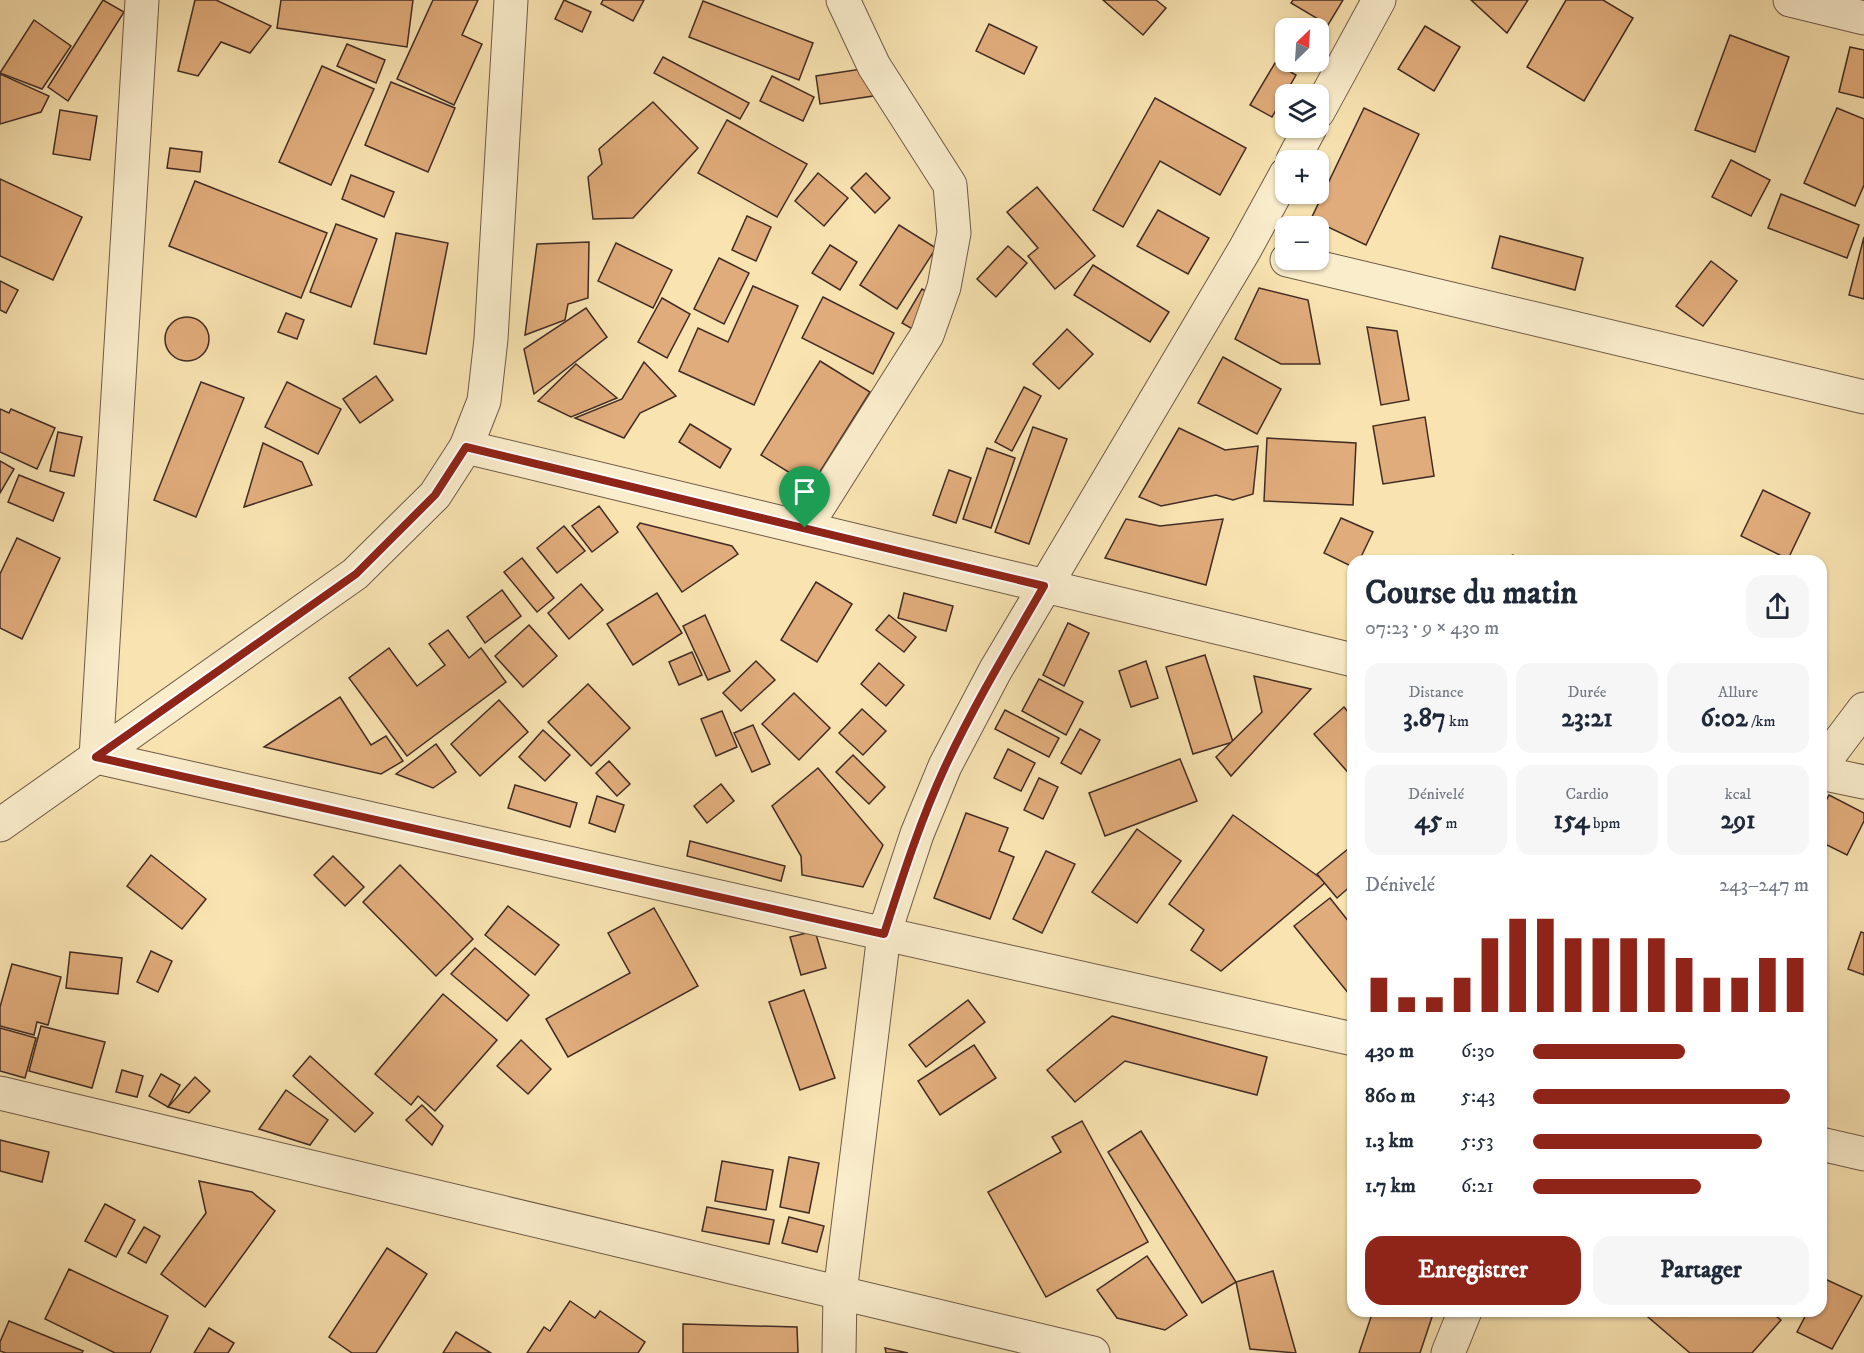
<!DOCTYPE html>
<html lang="fr">
<head>
<meta charset="utf-8">
<style>
  body { margin:0; font-family:"IM FELL DW Pica",serif; background:#f6f6f7; color:#1f2937; height:100vh; display:flex; flex-direction:column; font-size:22px; white-space:nowrap }
  * { box-sizing:border-box; margin:0 }
  p { font-size:20px; color:#747a83 }
  .icon { flex:none; width:33px; height:33px; fill:none; stroke:currentColor; stroke-width:2; stroke-linecap:round; stroke-linejoin:round }
  .map { position:relative; flex:1; overflow:hidden }
  .sheet { position:absolute; left:1347px; top:555px; width:480px; height:762px; display:flex; flex-direction:column; background:#fff; border-radius:18px; box-shadow:0 2px 4px #0004 }
  .sheet>* { flex:none }
  .needle { width:39px; rotate:25deg }
  .fabs { position:absolute; left:1275px; top:18px; display:grid; gap:12px }
  .fabs a { display:grid; place-items:center; width:54px; height:54px; border-radius:12px; background:#fff; box-shadow:0 2px 4px #0004; font-size:30px }
  .pin { position:absolute; display:grid; place-items:center; width:51px; height:51px; color:#fff; margin:-62px -26px; border-radius:50% 50% 50% 0; rotate:-45deg; box-shadow:0 0 6px #0007 }
  .pin .icon { rotate:45deg }
  .round { display:grid; place-items:center; flex:none; width:63px; height:63px; border-radius:18px; background:#f6f6f7 }
  .summary { display:flex; align-items:center; justify-content:space-between; height:102px; padding:0 18px }
  h1 { font-size:33px; font-weight:700; line-height:45px }
  .stats { display:grid; grid-template-columns:repeat(3,1fr); gap:9px; height:102px; padding:6px 18px }
  .stats div { display:grid; align-content:center; border-radius:15px; background:#f6f6f7; text-align:center }
  .stats b { font-size:26px; font-weight:700 }
  .stats small { font-size:16px; font-weight:400 }
  .stats p { font-size:16px }
  .chart { height:168px; padding:12px 18px }
  .chart p { display:flex; justify-content:space-between }
  .chart svg { width:100%; height:108px; margin-top:6px; stroke:#8f2418; stroke-width:6 }
  .action { display:flex; gap:12px; margin-top:auto; padding:12px 18px }
  .action a { flex:1; height:69px; border-radius:18px; background:#8f2418; color:#fff; font-size:24px; font-weight:700; line-height:69px; text-align:center }
  .action a+a { background:#f6f6f7; color:#1f2937 }
  ul { padding:0 18px; list-style:none; font-size:20px }
  li { display:grid; grid-template-columns:96px 72px 1fr; align-items:center; height:45px }
  li i { height:15px; border-radius:8px; background:#8f2418 }
  .map>svg:first-child { display:block }
  .building { fill:#e1ac7b; stroke:#412c25; stroke-width:1.5 }
  .lines { fill:none; stroke-linecap:round; stroke-linejoin:round }
  .minor-casing { stroke:#6f5a48; stroke-width:35 }
  .minor { stroke:#faedcc; stroke-width:33 }
  .route-casing { stroke:#fff; stroke-width:12 }
  .route { stroke:#8f2418; stroke-width:8 }
</style>
</head>
<body>
<div class="map">
<svg width="1864" height="1353" viewBox="0 0 1864 1353">
  <rect width="100%" height="100%" fill="#f8e3b1"/>
  <filter id="stains"><feTurbulence type="fractalNoise" baseFrequency=".00333" numOctaves="4"/><feColorMatrix values="0 0 0 0 .2 0 0 0 0 .09 0 0 0 0 .02 0 0 0 .5 -.17"/></filter>
  <radialGradient id="worn" r=".72"><stop offset=".6" stop-color="#630" stop-opacity="0"/><stop offset="1" stop-color="#630" stop-opacity=".3"/></radialGradient>
  <!-- building -->
  <g class="building">
    <polygon points="103,0 124,12 68,101 48,87"/>
    <polygon points="195,0 216,0 271,26 250,53 221,42 198,76 178,71"/>
    <polygon points="281,0 413,0 407,47 277,28"/>
    <polygon points="433,0 478,0 462,35 482,44 454,105 397,79"/>
    <polygon points="564,0 591,12 582,32 555,19"/>
    <polygon points="603,0 644,0 633,21 601,4"/>
    <polygon points="1103,0 1156,0 1166,8 1143,35"/>
    <polygon points="1293,0 1343,0 1328,25 1291,3"/>
    <polygon points="1471,0 1528,0 1507,33"/>
    <polygon points="1566,0 1603,0 1633,18 1584,101 1527,67"/>
    <polygon points="703,1 813,43 799,80 689,37"/>
    <polygon points="34,20 71,46 42,89 0,73"/>
    <polygon points="989,24 1037,47 1024,74 976,51"/>
    <polygon points="1425,26 1460,47 1434,91 1398,69"/>
    <polygon points="1730,35 1789,57 1755,152 1695,130"/>
    <polygon points="347,44 385,60 376,83 337,66"/>
    <polygon points="1850,47 1864,50 1864,98 1839,92"/>
    <polygon points="663,57 749,103 740,119 654,73"/>
    <polygon points="1275,63 1296,75 1272,117 1250,105"/>
    <polygon points="322,66 374,89 331,185 279,162"/>
    <polygon points="868,68 873,96 820,104 816,76"/>
    <polygon points="0,74 49,96 41,112 0,124"/>
    <polygon points="772,76 814,97 803,121 760,101"/>
    <polygon points="391,82 455,108 428,172 365,145"/>
    <polygon points="1155,98 1246,148 1220,195 1160,161 1123,227 1093,210"/>
    <polygon points="653,102 698,148 633,218 593,219 588,177 602,164 599,149"/>
    <polygon points="1364,108 1419,134 1366,245 1311,219"/>
    <polygon points="1837,108 1864,119 1864,185 1855,206 1804,183"/>
    <polygon points="60,110 97,116 90,160 53,154"/>
    <polygon points="727,120 807,164 777,217 698,173"/>
    <polygon points="170,148 202,152 200,172 167,168"/>
    <polygon points="1731,160 1770,180 1751,216 1712,197"/>
    <polygon points="818,173 848,198 824,226 795,201"/>
    <polygon points="866,173 890,198 875,213 851,188"/>
    <polygon points="351,175 394,192 384,217 342,199"/>
    <polygon points="0,179 82,217 53,280 0,256"/>
    <polygon points="195,181 327,233 301,298 169,246"/>
    <polygon points="1037,187 1095,256 1055,289 1028,256 1038,248 1007,212"/>
    <polygon points="1781,194 1859,225 1847,258 1768,228"/>
    <polygon points="1158,210 1209,238 1188,274 1137,246"/>
    <polygon points="747,216 771,227 756,261 732,250"/>
    <polygon points="336,224 377,239 351,307 310,292"/>
    <polygon points="899,225 936,248 897,309 860,285"/>
    <polygon points="396,233 448,243 426,354 374,344"/>
    <polygon points="1500,236 1583,258 1575,290 1492,268"/>
    <polygon points="1864,237 1864,299 1849,295"/>
    <polygon points="589,242 588,298 568,304 565,320 525,335 537,244"/>
    <polygon points="616,243 672,270 653,308 598,281"/>
    <polygon points="830,245 857,262 840,290 812,273"/>
    <polygon points="1008,246 1027,263 996,297 977,279"/>
    <polygon points="719,258 749,273 724,324 694,309"/>
    <polygon points="1711,261 1737,281 1703,326 1676,306"/>
    <polygon points="1093,265 1169,312 1150,342 1074,295"/>
    <polygon points="0,281 18,290 6,313 0,310"/>
    <polygon points="753,286 798,306 754,405 679,371 698,328 728,342"/>
    <polygon points="1259,288 1308,300 1320,364 1281,364 1235,339"/>
    <polygon points="922,289 936,297 916,331 902,323"/>
    <polygon points="823,297 894,333 873,374 802,338"/>
    <polygon points="662,298 690,314 667,358 638,342"/>
    <polygon points="586,308 607,337 534,394 524,349"/>
    <polygon points="286,313 304,320 297,339 278,332"/>
    <circle cx="187" cy="339" r="22"/>
    <polygon points="1367,327 1397,331 1409,400 1381,405"/>
    <polygon points="1067,329 1093,354 1059,389 1033,364"/>
    <polygon points="1223,357 1281,389 1257,434 1198,403"/>
    <polygon points="820,361 870,392 811,486 761,455"/>
    <polygon points="644,362 676,396 640,413 624,438 575,418 622,399"/>
    <polygon points="576,364 617,398 571,417 538,401"/>
    <polygon points="376,376 393,400 360,423 343,399"/>
    <polygon points="201,382 244,398 196,517 154,500"/>
    <polygon points="287,382 341,409 318,454 265,427"/>
    <polygon points="1024,387 1041,396 1012,451 995,442"/>
    <polygon points="0,409 9,413 11,409 55,428 37,469 0,452"/>
    <polygon points="1425,417 1434,476 1383,484 1373,426"/>
    <polygon points="690,424 731,449 720,468 679,442"/>
    <polygon points="1033,427 1067,439 1029,544 995,532"/>
    <polygon points="1179,428 1225,450 1258,446 1253,494 1233,500 1216,495 1161,506 1139,497"/>
    <polygon points="58,432 82,437 74,476 50,471"/>
    <polygon points="1267,438 1356,443 1353,505 1264,501"/>
    <polygon points="263,443 302,462 312,485 244,507"/>
    <polygon points="987,448 1015,458 991,528 963,519"/>
    <polygon points="0,461 14,469 0,493"/>
    <polygon points="949,470 971,478 956,523 933,515"/>
    <polygon points="19,475 64,493 53,521 8,502"/>
    <polygon points="1763,490 1810,513 1788,559 1741,536"/>
    <polygon points="599,506 618,532 592,552 572,526"/>
    <polygon points="1341,518 1373,532 1359,561 1353,561 1353,567 1324,553"/>
    <polygon points="1126,519 1160,526 1223,519 1206,585 1105,558"/>
    <polygon points="640,523 732,546 738,554 682,592 637,527"/>
    <polygon points="564,526 585,551 557,573 537,548"/>
    <polygon points="17,538 60,558 22,639 0,628 0,574"/>
    <polygon points="1513,555 1516,561 1500,561"/>
    <polygon points="522,558 554,598 537,612 504,572"/>
    <polygon points="816,582 852,604 817,662 781,640"/>
    <polygon points="581,584 603,610 569,639 548,613"/>
    <polygon points="502,590 521,616 485,643 467,617"/>
    <polygon points="657,593 682,633 633,665 607,624"/>
    <polygon points="904,593 953,606 946,631 898,618"/>
    <polygon points="705,615 730,671 708,680 683,626"/>
    <polygon points="889,615 916,637 904,652 876,630"/>
    <polygon points="1068,623 1089,633 1064,686 1043,675"/>
    <polygon points="529,625 557,656 523,687 495,656"/>
    <polygon points="448,630 469,658 481,648 506,682 407,756 349,678 389,648 417,686 445,665 429,644"/>
    <polygon points="692,652 702,675 679,685 669,662"/>
    <polygon points="1205,655 1233,742 1193,754 1166,667"/>
    <polygon points="756,661 775,680 741,711 723,693"/>
    <polygon points="1146,661 1158,698 1131,707 1119,671"/>
    <polygon points="879,663 904,685 886,706 861,684"/>
    <polygon points="1254,676 1311,689 1231,776 1216,757 1262,712"/>
    <polygon points="1039,679 1083,702 1066,735 1022,711"/>
    <polygon points="588,684 630,728 591,766 548,722"/>
    <polygon points="794,693 830,728 799,760 762,724"/>
    <polygon points="340,697 371,745 386,736 403,761 381,774 264,747"/>
    <polygon points="499,700 528,732 480,776 451,744"/>
    <polygon points="1344,707 1353,718 1353,778 1314,734"/>
    <polygon points="862,709 886,731 863,755 839,733"/>
    <polygon points="1005,710 1059,738 1049,757 995,729"/>
    <polygon points="722,711 737,747 716,756 701,719"/>
    <polygon points="753,725 770,764 752,772 734,733"/>
    <polygon points="1080,729 1100,740 1081,774 1061,763"/>
    <polygon points="543,730 570,755 545,781 519,757"/>
    <polygon points="436,744 456,772 433,788 396,774"/>
    <polygon points="1008,749 1035,763 1021,791 994,778"/>
    <polygon points="853,755 885,787 869,804 836,772"/>
    <polygon points="1180,759 1197,801 1105,836 1089,793"/>
    <polygon points="609,761 630,784 617,796 596,773"/>
    <polygon points="818,768 883,845 863,887 802,875 801,856 772,806"/>
    <polygon points="1039,778 1058,787 1043,819 1024,810"/>
    <polygon points="721,784 734,801 707,823 694,806"/>
    <polygon points="515,785 577,803 570,827 508,808"/>
    <polygon points="1829,795 1864,813 1864,821 1847,855 1821,842 1821,811"/>
    <polygon points="597,796 624,805 615,832 589,823"/>
    <polygon points="966,813 1008,828 999,851 1014,857 990,919 934,898"/>
    <polygon points="1233,815 1326,882 1221,971 1191,950 1204,930 1169,904"/>
    <polygon points="1137,829 1181,861 1137,923 1092,892"/>
    <polygon points="690,841 785,866 781,881 687,856"/>
    <polygon points="1353,845 1353,884 1337,898 1317,874"/>
    <polygon points="1046,851 1075,864 1042,933 1013,919"/>
    <polygon points="151,855 206,899 182,929 127,886"/>
    <polygon points="333,856 364,887 345,906 314,875"/>
    <polygon points="400,865 473,939 436,976 363,902"/>
    <polygon points="1330,898 1353,927 1353,999 1294,926"/>
    <polygon points="508,906 559,945 535,975 485,935"/>
    <polygon points="654,908 698,986 568,1057 546,1019 630,973 608,933"/>
    <polygon points="815,931 826,968 801,975 790,937"/>
    <polygon points="1861,932 1864,933 1864,975 1848,969"/>
    <polygon points="475,948 529,995 507,1021 451,974"/>
    <polygon points="151,951 172,961 158,992 137,982"/>
    <polygon points="70,952 122,958 118,994 66,988"/>
    <polygon points="12,964 61,977 48,1025 37,1022 34,1035 0,1026 0,1007"/>
    <polygon points="804,990 835,1078 800,1090 769,1002"/>
    <polygon points="443,994 497,1040 435,1111 418,1096 411,1105 375,1074"/>
    <polygon points="968,1000 985,1022 926,1067 909,1045"/>
    <polygon points="1112,1016 1267,1057 1257,1095 1125,1061 1075,1102 1047,1070"/>
    <polygon points="41,1026 105,1042 92,1088 29,1071"/>
    <polygon points="0,1028 36,1038 25,1078 0,1071"/>
    <polygon points="521,1040 551,1069 528,1094 497,1066"/>
    <polygon points="974,1045 996,1078 940,1115 918,1081"/>
    <polygon points="310,1056 373,1113 355,1132 293,1076"/>
    <polygon points="122,1070 143,1076 137,1097 116,1092"/>
    <polygon points="161,1074 180,1085 168,1107 149,1096"/>
    <polygon points="195,1077 210,1091 189,1113 168,1107"/>
    <polygon points="286,1090 328,1120 310,1145 259,1129"/>
    <polygon points="422,1105 443,1126 432,1145 406,1120"/>
    <polygon points="1082,1121 1148,1242 1046,1297 988,1192 1061,1152 1052,1137"/>
    <polygon points="1141,1131 1236,1282 1202,1303 1108,1152"/>
    <polygon points="0,1140 49,1152 42,1182 0,1171"/>
    <polygon points="789,1157 819,1163 809,1213 780,1207"/>
    <polygon points="722,1161 773,1170 766,1210 715,1201"/>
    <polygon points="199,1181 252,1192 275,1211 205,1307 161,1274 206,1213"/>
    <polygon points="105,1204 135,1220 116,1257 85,1241"/>
    <polygon points="707,1207 774,1220 769,1244 702,1231"/>
    <polygon points="789,1217 824,1226 817,1252 782,1243"/>
    <polygon points="144,1227 160,1236 146,1263 128,1253"/>
    <polygon points="387,1248 427,1274 376,1353 352,1353 329,1337"/>
    <polygon points="1147,1256 1187,1315 1165,1330 1117,1318 1097,1290"/>
    <polygon points="69,1269 168,1316 150,1353 115,1353 45,1319"/>
    <polygon points="1273,1271 1296,1353 1250,1349 1236,1282"/>
    <polygon points="1825,1279 1862,1296 1832,1349 1797,1332 1808,1311 1821,1311 1821,1286"/>
    <polygon points="570,1301 595,1318 600,1311 645,1342 638,1353 527,1353 544,1327 550,1331"/>
    <polygon points="1373,1311 1434,1311 1420,1353 1359,1353"/>
    <polygon points="1641,1311 1770,1311 1781,1320 1752,1353 1690,1353"/>
    <polygon points="9,1321 83,1351 82,1353 6,1353 0,1351 0,1342"/>
    <polygon points="683,1324 797,1327 798,1353 683,1353"/>
    <polygon points="209,1328 234,1343 228,1353 194,1353"/>
    <polygon points="456,1332 491,1353 443,1353"/>
    <polygon points="885,1348 908,1353 886,1353"/>
  </g>
  <g class="lines">
    <defs>
      <g id="minor">
        <polyline points="142,0 96,757 1353,1039"/>
        <polyline points="1790,0 1864,18"/>
        <polyline points="1318,112 1379,0"/>
        <polyline points="1293,160 1310,128"/>
        <polyline points="1287,260 1864,397"/>
        <polyline points="466,447 1353,660"/>
        <polyline points="805,528 927,335 944,287 954,233 950,185 874,66 843,0"/>
        <polyline points="1821,766 1864,709"/>
        <polyline points="1821,773 1864,782"/>
        <polyline points="0,825 355,574 435,495 466,447 484,401 491,339 511,0"/>
        <polyline points="0,1093 1093,1353"/>
        <polyline points="1821,1144 1864,1154"/>
        <polyline points="839,1353 840,1293 884,934 917,834 945,766 995,671 1245,249 1286,174"/>
        <polyline points="1448,1353 1465,1311"/>
      </g>
    </defs>
    <!-- minor casing -->
    <use href="#minor" class="minor-casing"/>
    <!-- minor -->
    <use href="#minor" class="minor"/>
  </g>
  <g class="lines">
    <defs>
      <path id="route" d="M466,447L1044,586C1010,645 974,705 945,767C920,821 902,878 884,934L96,757L356,574L435,495Z"/>
    </defs>
    <!-- route casing -->
    <use href="#route" class="route-casing"/>
    <!-- route -->
    <use href="#route" class="route"/>
  </g>
  <rect width="100%" height="100%" filter="url(#stains)"/>
  <rect width="100%" height="100%" fill="url(#worn)"/>
</svg>
<div class="fabs">
<a><svg class="needle" viewBox="-14 -14 28 28"><path d="M0-13l5 13h-10z" fill="#e53935"/><path d="M0 13l5-13h-10z" fill="#747a83"/></svg></a>
<a><svg class="icon" aria-label="layers" viewBox="0 0 24 24"><path d="M12 4l9 5-9 5-9-5zM3 14l9 5 9-5"/></svg></a>
<a>+</a>
<a>−</a>
</div>
<div class="pin" style="left:805px;top:528px;background:#1e9e55"><svg class="icon" aria-label="arrive" viewBox="0 0 24 24"><path d="M6 21V4h12l-3 4 3 4H6"/></svg></div>
<section class="sheet">
<div class="summary"><div><h1>Course du matin</h1><p>07:23 · 9 × 430 m</p></div><a class="round"><svg class="icon" aria-label="share" viewBox="0 0 24 24"><path d="M12 15V3M7 8l5-5 5 5M5 13v7h14v-7"/></svg></a></div>
<div class="stats">
<div><p>Distance</p><b>3.87<small> km</small></b></div>
<div><p>Durée</p><b>23:21</b></div>
<div><p>Allure</p><b>6:02<small> /km</small></b></div>
</div>
<div class="stats">
<div><p>Dénivelé</p><b>45<small> m</small></b></div>
<div><p>Cardio</p><b>154<small> bpm</small></b></div>
<div><p>kcal</p><b>291</b></div>
</div>
<div class="chart"><p><span>Dénivelé</span>243–247 m</p>
<svg viewBox="0 0 160 44" preserveAspectRatio="none"><path d="M5 44V30M15 44V38M25 44V38M35 44V30M45 44V14M55 44V6M65 44V6M75 44V14M85 44V14M95 44V14M105 44V14M115 44V22M125 44V30M135 44V30M145 44V22M155 44V22"/></svg>
</div>
<ul>
<li><b>430 m</b>6:30<i style="width:55%"></i></li>
<li><b>860 m</b>5:43<i style="width:93%"></i></li>
<li><b>1.3 km</b>5:53<i style="width:83%"></i></li>
<li><b>1.7 km</b>6:21<i style="width:61%"></i></li>
</ul>
<div class="action"><a>Enregistrer</a><a>Partager</a></div>
</section>
</div>
</body>
</html>
